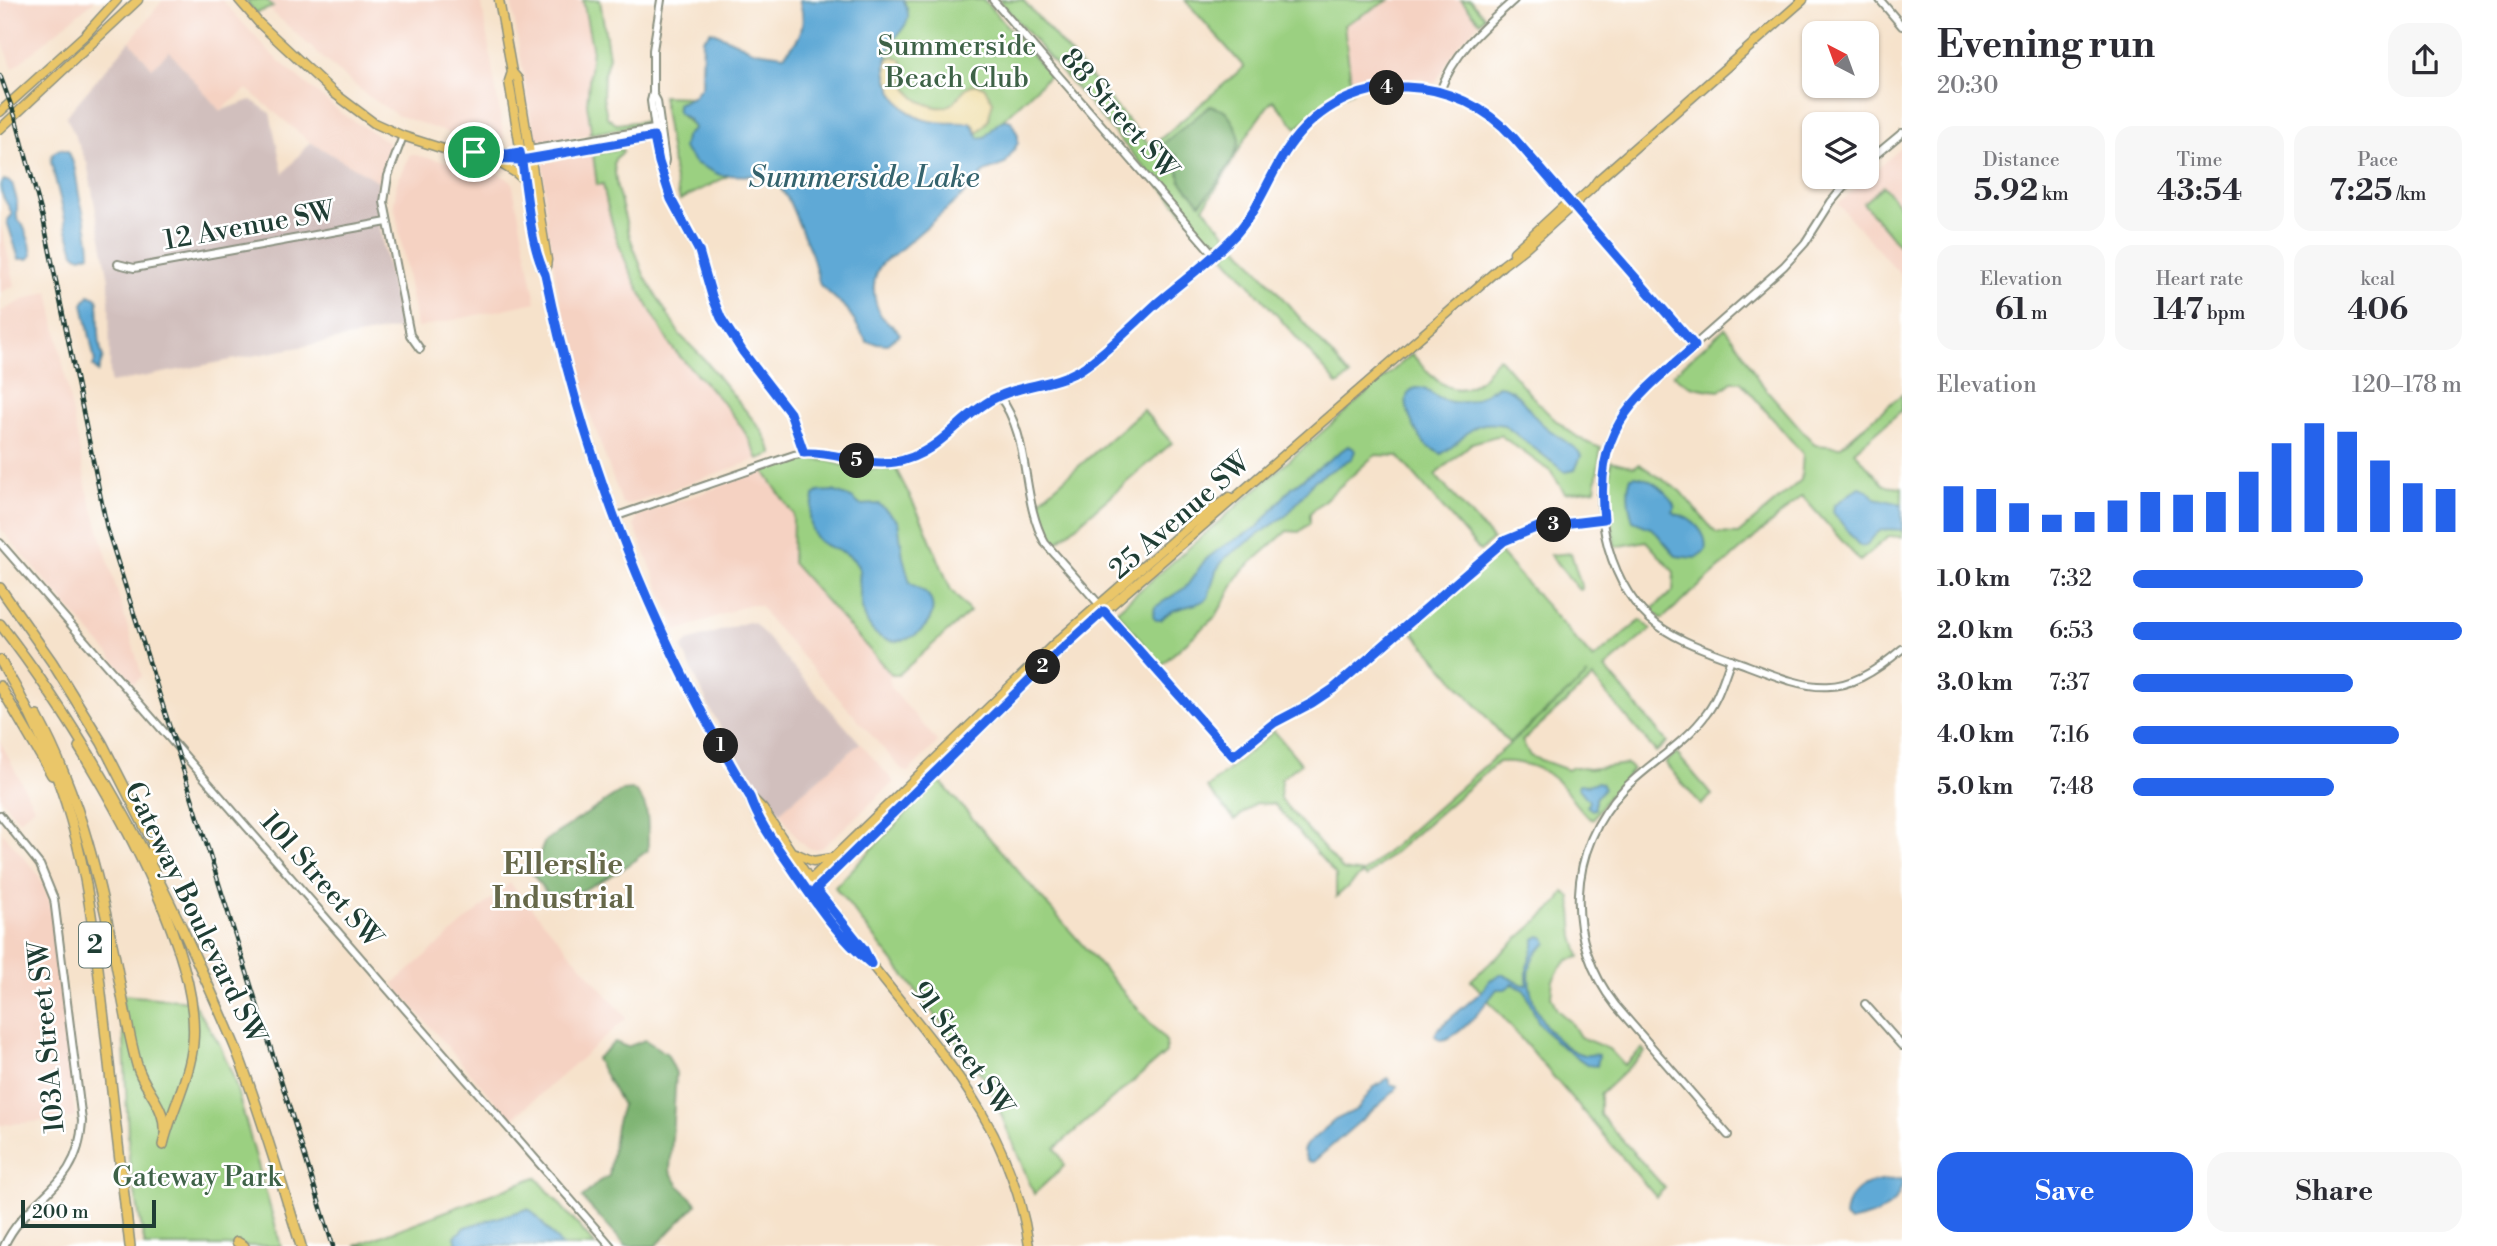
<!DOCTYPE html>
<html lang="en">
<head>
<meta charset="utf-8">
<style>
  body { margin:0; font-family:"Libre Bodoni",serif; background:#f7f7f7; color:#2b2b33; height:100vh; display:flex; flex-direction:column; font-size:26px; white-space:nowrap }
  * { box-sizing:border-box; margin:0 }
  p { font-size:23px; color:#7c7c81 }
  .icon { flex:none; width:38px; height:38px; fill:none; stroke:currentColor; stroke-width:2; stroke-linecap:round; stroke-linejoin:round }
  .map { position:relative; flex:1; overflow:hidden }
  .side { display:flex; flex-direction:column; background:#fff; width:595px }
  .side>* { flex:none }
  .needle { width:46px; rotate:319deg }
  .controls { position:absolute; left:1802px; top:21px; display:grid; gap:14px }
  .controls a { display:grid; place-items:center; width:77px; height:77px; border-radius:14px; background:#fff; box-shadow:0 2px 5px #0004; font-size:35px }
  .scale { position:absolute; left:21px; bottom:18px; width:135px; box-sizing:border-box; padding-left:7px; border:4px solid #1f3d34; border-top:0; font-size:19px; line-height:24px; white-space:nowrap; color:#1f3d34; -webkit-text-stroke:5px #fff; paint-order:stroke }
  .pin { position:absolute; display:grid; place-items:center; width:60px; height:60px; color:#fff; margin:-30px; border:4px solid #fff; border-radius:50%; box-shadow:0 2px 7px #0007 }
  .km { position:absolute; width:35px; height:35px; margin:-18px; border-radius:50%; background:#222; color:#fff; font-size:19px; line-height:35px; text-align:center }
  .round { display:grid; place-items:center; flex:none; width:74px; height:74px; border-radius:21px; background:#f7f7f7 }
  .head { display:flex; align-items:center; justify-content:space-between; height:119px; padding:0 35px }
  h1 { font-size:38px; font-weight:800; line-height:52px }
  .stats { display:grid; grid-template-columns:repeat(3,1fr); gap:10px; height:119px; padding:7px 35px }
  .stats div { display:grid; align-content:center; border-radius:18px; background:#f7f7f7; text-align:center }
  .stats b { font-size:30px; font-weight:800 }
  .stats small { font-size:19px; font-weight:400 }
  .stats p { font-size:19px }
  .chart { height:196px; padding:14px 35px }
  .chart p { display:flex; justify-content:space-between }
  .chart svg { width:100%; height:126px; margin-top:7px; stroke:#2563eb; stroke-width:6 }
  .cta { display:flex; gap:14px; margin-top:auto; padding:14px 35px }
  .cta a { flex:1; height:80px; border-radius:21px; background:#2563eb; color:#fff; font-size:28px; font-weight:800; line-height:80px; text-align:center }
  .cta a+a { background:#f7f7f7; color:#2b2b33 }
  ul { padding:0 35px; list-style:none; font-size:23px }
  li { display:grid; grid-template-columns:112px 84px 1fr; align-items:center; height:52px }
  li i { height:18px; border-radius:9px; background:#2563eb }
  main { display:flex; flex:1; min-height:0 }
  .map>svg:first-child { display:block }
  .built { fill:#f5d2c2 }
  .industrial { fill:#d1bfbd }
  .green { fill:#9bd081; stroke:#5d865a; stroke-width:2 }
  .forest { fill:#7cb26f; stroke:#4e7852; stroke-width:2 }
  .sand { fill:#eeda9e; stroke:#868c69; stroke-width:2 }
  .water { fill:#5ea9d6; stroke:#3e7385; stroke-width:2 }
  .lines { fill:none; stroke-linecap:round; stroke-linejoin:round }
  .minor-casing { stroke:#8a9080; stroke-width:10 }
  .major-casing { stroke:#8a9080; stroke-width:11 }
  .highway-casing { stroke:#8a9080; stroke-width:12 }
  .minor { stroke:#fff; stroke-width:6 }
  .major { stroke:#eac669; stroke-width:8 }
  .highway { stroke:#eac669; stroke-width:9 }
  .rail-casing { stroke:#1f3d34; stroke-width:4.5 }
  .rail { stroke:#fff; stroke-width:2; stroke-dasharray:5; stroke-linecap:butt }
  .route-casing { stroke:#fff; stroke-width:14 }
  .route { stroke:#2563eb; stroke-width:9 }
  .labels { text-anchor:middle; dominant-baseline:central; stroke-width:5; stroke-linejoin:round; paint-order:stroke }
  .shield { fill:#fff; stroke:#627771; stroke-width:2 }
  .shield-label { font-size:26px; font-weight:bold; fill:#1f3d34 }
  .park-label { font-size:28px; fill:#3e6247; stroke:#fff }
  .street-label { font-size:28px; fill:#1f3d34; stroke:#fff }
  .water-label { font-size:30px; font-style:italic; fill:#35636d; stroke:#fff }
  .neighbourhood-label { font-size:30px; font-weight:bold; fill:#666849; stroke:#fff }
</style>
</head>
<body>
<main>
<div class="map">
<svg width="1902" height="1246" viewBox="0 0 1902 1246">
  <rect width="100%" height="100%" fill="#fff"/>
  <filter id="ink" filterUnits="userSpaceOnUse"><feTurbulence type="fractalNoise" baseFrequency=".0143" numOctaves="2"/><feDisplacementMap in="SourceGraphic" scale="14" xChannelSelector="R" yChannelSelector="G"/><feConvolveMatrix kernelMatrix="1 2 1 2 8 2 1 2 1" color-interpolation-filters="sRGB"/></filter>
  <filter id="wash" filterUnits="userSpaceOnUse"><feTurbulence type="fractalNoise" baseFrequency=".00686" numOctaves="4" result="noise"/><feDisplacementMap in="SourceGraphic" scale="28" xChannelSelector="R" yChannelSelector="G"/><feGaussianBlur stdDeviation="1.57" result="paint"/><feColorMatrix in="noise" values="0 0 0 0 0 0 0 0 0 0 0 0 0 0 0 0 0 1.4 0 .05"/><feComposite in="paint" operator="in"/></filter>
  <g filter="url(#wash)">
    <rect width="100%" height="100%" fill="#f6e2cb"/>
    <!-- built -->
    <g class="built">
      <polygon points="0,0 95,0 13,68 0,35"/>
      <polygon points="163,0 222,0 272,55 342,114 387,141 390,148 378,181 310,142 247,89 220,111 169,52 152,68 130,41"/>
      <polygon points="259,0 481,0 504,138 495,142 449,133 397,115 368,96 332,66"/>
      <polygon points="511,0 583,0 592,47 587,104 591,131 589,134 539,142 534,137"/>
      <polygon points="1389,0 1461,0 1480,22 1459,44 1435,83 1426,82 1423,79 1415,78 1411,81 1371,82 1352,91 1344,25"/>
      <polygon points="1902,147 1902,277 1838,204"/>
      <polygon points="410,154 496,172 512,181 536,302 417,328 394,204 397,182"/>
      <polygon points="593,154 597,185 603,184 609,215 632,280 673,348 701,376 750,438 758,459 627,505 622,503 589,412 559,296 547,227 543,163"/>
      <polygon points="0,223 15,285 0,293"/>
      <polygon points="49,291 87,489 142,676 134,683 0,528 0,312 21,301"/>
      <polygon points="764,471 793,514 792,563 892,675 889,678 891,688 938,742 908,772 903,771 768,618 761,606 750,604 677,631 634,526 637,516"/>
      <polygon points="0,741 34,807 19,820 0,797"/>
      <polygon points="860,743 894,782 823,847 816,849 808,848 798,840 780,812"/>
      <polygon points="2,832 38,874 50,902 75,1118 0,1125"/>
      <polygon points="510,883 627,1018 511,1120 393,984"/>
    </g>
    <!-- industrial -->
    <g class="industrial">
      <polygon points="130,41 152,68 169,51 220,111 251,100 270,113 283,174 310,142 378,181 377,215 400,328 110,383 109,280 87,163 66,116"/>
      <polygon points="748,622 754,623 860,743 780,812 756,789 712,713 682,649 688,641"/>
    </g>
    <!-- green -->
    <g class="green">
      <polygon points="245,0 267,0 273,7 256,13"/>
      <polygon points="583,0 600,0 609,57 604,74 603,97 607,117 616,124 646,121 645,124 589,134 591,130 587,104 592,47"/>
      <polygon points="903,0 984,0 1050,75 985,137 979,138 924,121 886,62 905,3"/>
      <path d="M999,0H1023L1151,147L1244,67L1185,0H1389L1344,25L1352,91L1320,107L1297,128L1273,100C1244,132 1230,173 1203,207L1227,235L1218,244H1211Z"/>
      <polygon points="1461,0 1470,0 1485,17 1480,22"/>
      <path d="M662,96L693,97L677,104V112C698,127 708,153 720,175L728,176L680,200L675,181Z"/>
      <path d="M622,149L623,152L615,159L614,164L617,188L630,237L644,275L680,335L704,359L763,432L773,454L758,459C742,415 704,384 674,350C666,340 661,328 655,318C628,273 612,235 603,184L597,185L593,154Z"/>
      <polygon points="1883,186 1902,208 1902,249 1863,203"/>
      <polygon points="1236,244 1350,376 1338,385 1224,255"/>
      <path d="M1725,328L1741,349L1759,381L1815,445L1840,447L1902,394V410L1854,451L1884,485L1902,487V537L1889,536L1860,561L1802,496L1662,619L1651,610L1673,591L1674,572L1646,541L1615,547L1608,502L1611,461L1634,467L1639,464L1680,491L1716,533L1738,534L1801,480L1803,454L1741,382H1732L1720,391C1701,389 1687,388 1673,374Z"/>
      <path d="M1412,354C1429,374 1452,405 1481,379C1488,372 1490,365 1499,358C1528,390 1558,434 1601,448L1595,489L1565,493L1551,472L1500,435L1472,443L1435,475L1493,540L1480,551L1398,456L1375,455L1310,513V523L1299,532L1287,531L1241,572L1216,616L1161,665L1116,611Z"/>
      <polygon points="1143,410 1172,443 1054,545 1044,525 1038,502"/>
      <polygon points="812,459 829,461 854,469 896,469 923,522 951,590 970,612 898,675 892,675 792,563 793,514 764,471 795,460"/>
      <path d="M1500,553L1593,659L1641,620L1651,629L1605,668L1667,742L1656,752L1593,678L1522,741L1530,756L1568,770L1573,767L1589,769L1627,764L1633,770L1607,798L1593,819C1580,813 1572,799 1563,787C1547,768 1521,760 1498,762L1366,877L1362,874L1336,897V875L1274,804L1255,803L1235,820L1207,788L1274,731L1301,763L1281,779L1280,799L1343,870L1363,873L1588,675L1509,743L1410,629Z"/>
      <polygon points="1571,553 1582,589 1579,590 1550,555"/>
      <polygon points="1676,753 1712,795 1701,805 1665,763"/>
      <polygon points="939,780 1166,1041 1166,1053 1055,1148 1065,1165 1034,1194 988,1083 835,887"/>
      <polygon points="1564,892 1571,897 1574,937 1580,957 1568,960 1560,968 1553,980 1551,996 1557,1010 1571,1022 1580,1037 1609,1049 1624,1065 1642,1049 1645,1052 1600,1095 1600,1115 1665,1188 1656,1197 1471,980 1558,903"/>
      <polygon points="122,995 192,1001 219,1043 233,1076 281,1246 145,1246 129,1160"/>
      <polygon points="536,1177 596,1246 355,1246"/>
    </g>
    <!-- forest -->
    <g class="forest">
      <path d="M1210,106L1226,111C1230,119 1238,127 1239,136C1241,154 1213,190 1200,203L1180,180L1177,155L1154,151Z"/>
      <path d="M633,790C652,803 647,830 648,850L620,871L570,897L547,894L532,873L545,841L622,791Z"/>
      <polygon points="645,1040 667,1054 676,1073 670,1171 679,1186 697,1204 656,1246 626,1246 582,1198 598,1182 609,1176 616,1126 622,1105 596,1059 615,1042 627,1047"/>
    </g>
    <!-- sand -->
    <path class="sand" d="M894,56L902,60C901,81 907,97 927,104C932,106 939,108 944,107C962,104 961,77 984,87L993,101L988,121L977,133L974,125C964,121 952,125 941,124C907,120 883,93 887,59Z"/>
    <!-- water -->
    <g class="water">
      <path d="M799,0H903C919,27 893,30 888,53C884,65 886,78 892,90C910,127 936,122 971,123L979,138L985,137C994,129 999,116 1011,121L1018,135V143L1005,164L984,172L962,196L894,255C871,265 870,293 880,314C885,322 895,326 900,334L887,344L867,342L847,309L820,285L812,255L789,201L779,186L762,176L720,175L695,163L683,148L685,137L694,128L688,119L677,112V104L693,97L702,86L703,39L711,31L755,51L784,55C802,38 807,24 799,0Z"/>
      <path d="M60,149L68,151C77,167 76,183 80,199C84,217 90,235 90,254L81,257L74,253C72,241 65,230 65,218L51,162L53,153Z"/>
      <path d="M4,180L12,183L17,201V218L23,225L30,243L32,256L28,259H19L7,221L12,215C9,203 0,198 0,185Z"/>
      <path d="M89,295L97,298C101,316 96,341 103,357L98,372L93,366L95,361L83,304Z"/>
      <path d="M1498,386C1518,388 1526,408 1539,421C1551,433 1567,441 1579,452L1581,456L1575,470L1565,472L1504,425C1468,417 1468,440 1441,454C1437,451 1431,449 1427,446C1417,437 1396,398 1413,389C1424,384 1434,397 1443,400C1449,402 1457,403 1464,402C1476,402 1487,391 1498,386Z"/>
      <path d="M1348,446L1353,448L1355,451L1352,458L1315,480L1288,514L1225,558L1216,571L1208,598C1192,610 1176,603 1161,620H1155L1153,616L1155,607L1186,587L1205,560L1222,547L1258,527L1292,487Z"/>
      <path d="M1635,476C1650,477 1670,493 1675,507L1673,511L1676,514C1692,518 1709,533 1705,551L1695,558L1676,556L1653,529L1633,521C1629,508 1626,490 1631,477Z"/>
      <path d="M1860,487L1867,490L1875,498L1902,504V530C1876,528 1882,529 1866,545L1861,546L1857,543L1833,512L1834,505Z"/>
      <path d="M833,491L852,498L860,505L879,504L898,521L903,557L910,583C916,587 924,590 928,595C951,626 878,674 862,608C860,596 858,582 860,571C857,564 853,557 846,554C826,544 812,547 810,517C810,509 814,504 814,496L818,492Z"/>
      <polygon points="1597,782 1601,783 1604,789 1595,798 1595,809 1592,810 1587,806 1589,801 1578,787 1579,784 1588,785"/>
      <path d="M1540,936L1545,938L1547,943C1540,951 1535,950 1531,963C1522,996 1549,1046 1584,1055C1590,1056 1593,1053 1599,1055L1597,1066L1588,1065L1554,1041L1538,1022L1525,991L1513,984L1505,989H1497C1485,1004 1461,1038 1441,1040L1435,1035L1438,1029L1480,993L1490,980L1502,974L1523,985L1527,984V966L1534,946V939Z"/>
      <polygon points="1388,1078 1390,1084 1397,1086 1395,1091 1313,1162 1307,1161 1303,1150 1306,1145 1335,1120 1358,1109 1373,1088"/>
      <path d="M1902,1179C1902,1207 1874,1217 1850,1222L1845,1217C1848,1184 1873,1180 1902,1179Z"/>
      <polygon points="527,1209 532,1211 562,1246 457,1245 455,1236 465,1227"/>
    </g>
  </g>
  <g filter="url(#ink)">
    <g class="lines">
      <defs>
        <g id="minor">
          <polyline points="661,0 653,50 653,93 651,101 660,165 673,203 702,259 717,308 735,341 790,413 804,453"/>
          <polyline points="993,0 1214,255"/>
          <polyline points="1880,0 1902,26"/>
          <path d="M1440,91C1455,51 1483,28 1514,0"/>
          <polyline points="653,94 657,101 665,160 663,171"/>
          <polyline points="403,136 388,176 384,202 410,335 420,349"/>
          <polyline points="529,150 660,128"/>
          <polyline points="531,159 661,136"/>
          <polyline points="1867,162 1902,133"/>
          <path d="M1852,177L1831,202L1805,243L1784,266L1646,388C1631,403 1618,420 1610,440C1589,496 1605,578 1650,619C1675,641 1710,651 1741,663C1812,690 1839,703 1902,649"/>
          <polyline points="118,264 134,268 387,222"/>
          <path d="M999,396C1032,438 1020,498 1045,543L1233,756L1274,723L1330,691L1504,541L1538,527L1604,519"/>
          <path d="M614,517L794,455C828,449 859,467 893,462C937,457 958,418 994,398C1021,384 1052,387 1079,371C1102,356 1123,334 1143,316C1175,289 1210,263 1238,231C1264,202 1273,163 1299,133C1358,66 1456,75 1514,138L1695,346"/>
          <polyline points="0,543 611,1246"/>
          <path d="M0,815L40,865L54,899L82,1121C79,1190 28,1194 4,1246"/>
          <polyline points="1865,1004 1902,1046"/>
          <path d="M1728,1135L1616,1006C1564,940 1566,849 1625,788C1651,762 1686,743 1707,713C1719,697 1724,677 1731,659"/>
        </g>
        <g id="major">
          <polyline points="239,0 259,23 334,93 374,123 403,136 475,159 495,161 531,159"/>
          <path d="M499,0L512,72L509,81L539,262L545,274C571,402 613,526 668,643C685,679 703,713 722,748C734,770 748,790 756,814L829,920L871,964"/>
          <polyline points="512,72 518,79 547,260 545,274"/>
          <polyline points="0,112 86,34 117,0"/>
          <polyline points="0,129 138,0"/>
          <polyline points="463,153 508,154 523,151"/>
          <polyline points="498,162 516,173 525,181"/>
          <polyline points="1514,252 1566,204"/>
          <path d="M753,799L763,809L816,889L864,949L871,964C942,1054 1012,1127 1029,1246"/>
          <polyline points="795,853 813,861 832,858"/>
          <polyline points="804,886 1053,645 1187,528 1229,497"/>
          <polyline points="810,894 1071,640 1503,265 1525,248 1592,188 1598,180 1803,0"/>
        </g>
        <g id="highway">
          <polyline points="0,588 52,662 102,743 153,843 151,862"/>
          <path d="M0,624C73,718 131,821 182,928C201,970 221,1012 238,1054C262,1117 281,1182 301,1246"/>
          <path d="M0,660C30,710 55,763 71,820C90,885 96,952 104,1019C112,1095 121,1170 130,1246"/>
          <polyline points="0,686 52,775"/>
          <path d="M37,716C76,788 96,865 112,944C121,985 126,1026 137,1065C143,1088 164,1104 164,1128"/>
          <path d="M79,747C123,818 201,958 193,1043C190,1078 171,1111 163,1145"/>
          <polyline points="237,1242 244,1246"/>
        </g>
      </defs>
      <!-- minor casing -->
      <use href="#minor" class="minor-casing"/>
      <!-- major casing -->
      <use href="#major" class="major-casing"/>
      <!-- highway casing -->
      <use href="#highway" class="highway-casing"/>
      <!-- minor -->
      <use href="#minor" class="minor"/>
      <!-- major -->
      <use href="#major" class="major"/>
      <!-- highway -->
      <use href="#highway" class="highway"/>
      <defs>
        <polyline id="rail" points="0,75 15,116 43,218 107,528 333,1246"/>
      </defs>
      <!-- rail casing -->
      <use href="#rail" class="rail-casing"/>
      <!-- rail -->
      <use href="#rail" class="rail"/>
    </g>
  </g>
  <g class="lines" filter="url(#ink)">
    <defs>
      <path id="route" d="M474,152L508,154L520,152L522,163C528,198 530,244 545,274C582,458 653,637 750,797C759,823 776,845 791,867C815,902 838,937 871,964L864,949L816,889L1044,665L1104,611L1233,756L1274,723L1312,703L1333,689L1504,541L1538,527L1604,519C1594,428 1632,400 1695,346L1514,138C1457,74 1356,67 1298,135C1272,165 1263,204 1236,234C1212,260 1183,281 1156,304C1132,326 1107,352 1080,370C1052,386 1021,384 993,399C958,418 938,455 895,462C863,467 835,451 804,453L790,413L743,352L721,318L712,296L699,251L671,199L659,162L654,137L522,160L475,159L460,153L474,152"/>
    </defs>
    <!-- route casing -->
    <use href="#route" class="route-casing"/>
    <!-- route -->
    <use href="#route" class="route"/>
  </g>
  <g class="labels">
    <!-- shield labels -->
    <rect class="shield" x="79" y="922.5" width="32" height="45" rx="5"/>
    <g class="shield-label">
      <text x="95" y="945">2</text>
    </g>
    <!-- park labels -->
    <g class="park-label">
      <text x="957" y="46">Summerside<tspan x="957" dy="32">Beach Club</tspan></text>
      <text x="197" y="1177">Gateway Park</text>
    </g>
    <!-- street labels -->
    <g class="street-label">
      <text transform="translate(1119 114) rotate(49)">88 Street SW</text>
      <text transform="translate(249 226) rotate(-10)">12 Avenue SW</text>
      <text transform="translate(1180 516) rotate(-41)">25 Avenue SW</text>
      <text transform="translate(321 880) rotate(49)">101 Street SW</text>
      <text transform="translate(195 913) rotate(64)">Gateway Boulevard SW</text>
      <text transform="translate(47 1037) rotate(-95)">103A Street SW</text>
      <text transform="translate(962 1049) rotate(55)">91 Street SW</text>
    </g>
    <!-- water labels -->
    <g class="water-label">
      <text x="864" y="178">Summerside Lake</text>
    </g>
    <!-- neighbourhood labels -->
    <g class="neighbourhood-label">
      <text x="563" y="865">Ellerslie<tspan x="563" dy="34">Industrial</tspan></text>
    </g>
  </g>
</svg>
<div class="controls">
<a><svg class="needle" viewBox="-14 -14 28 28"><path d="M0-13l5 13h-10z" fill="#e53935"/><path d="M0 13l5-13h-10z" fill="#7c7c81"/></svg></a>
<a><svg class="icon" aria-label="layers" viewBox="0 0 24 24"><path d="M12 4l9 5-9 5-9-5zM3 14l9 5 9-5"/></svg></a>
</div>
<div class="scale">200 m</div>
<div class="pin" style="left:474px;top:152px;background:#1e9e55"><svg class="icon" aria-label="arrive" viewBox="0 0 24 24"><path d="M6 21V4h12l-3 4 3 4H6"/></svg></div>
<b class="km" style="left:721px;top:746px">1</b>
<b class="km" style="left:1043px;top:667px">2</b>
<b class="km" style="left:1554px;top:525px">3</b>
<b class="km" style="left:1387px;top:88px">4</b>
<b class="km" style="left:857px;top:461px">5</b>
</div>
<section class="side">
<div class="head"><div><h1>Evening run</h1><p>20:30</p></div><a class="round"><svg class="icon" aria-label="share" viewBox="0 0 24 24"><path d="M12 15V3M7 8l5-5 5 5M5 13v7h14v-7"/></svg></a></div>
<div class="stats">
<div><p>Distance</p><b>5.92<small> km</small></b></div>
<div><p>Time</p><b>43:54</b></div>
<div><p>Pace</p><b>7:25<small> /km</small></b></div>
</div>
<div class="stats">
<div><p>Elevation</p><b>61<small> m</small></b></div>
<div><p>Heart rate</p><b>147<small> bpm</small></b></div>
<div><p>kcal</p><b>406</b></div>
</div>
<div class="chart"><p><span>Elevation</span>120–178 m</p>
<svg viewBox="0 0 160 44" preserveAspectRatio="none"><path d="M5 44V28M15 44V29M25 44V34M35 44V38M45 44V37M55 44V33M65 44V30M75 44V31M85 44V30M95 44V23M105 44V13M115 44V6M125 44V9M135 44V19M145 44V27M155 44V29"/></svg>
</div>
<ul>
<li><b>1.0 km</b>7:32<i style="width:70%"></i></li>
<li><b>2.0 km</b>6:53<i style="width:100%"></i></li>
<li><b>3.0 km</b>7:37<i style="width:67%"></i></li>
<li><b>4.0 km</b>7:16<i style="width:81%"></i></li>
<li><b>5.0 km</b>7:48<i style="width:61%"></i></li>
</ul>
<div class="cta"><a>Save</a><a>Share</a></div>
</section>
</main>
</body>
</html>
